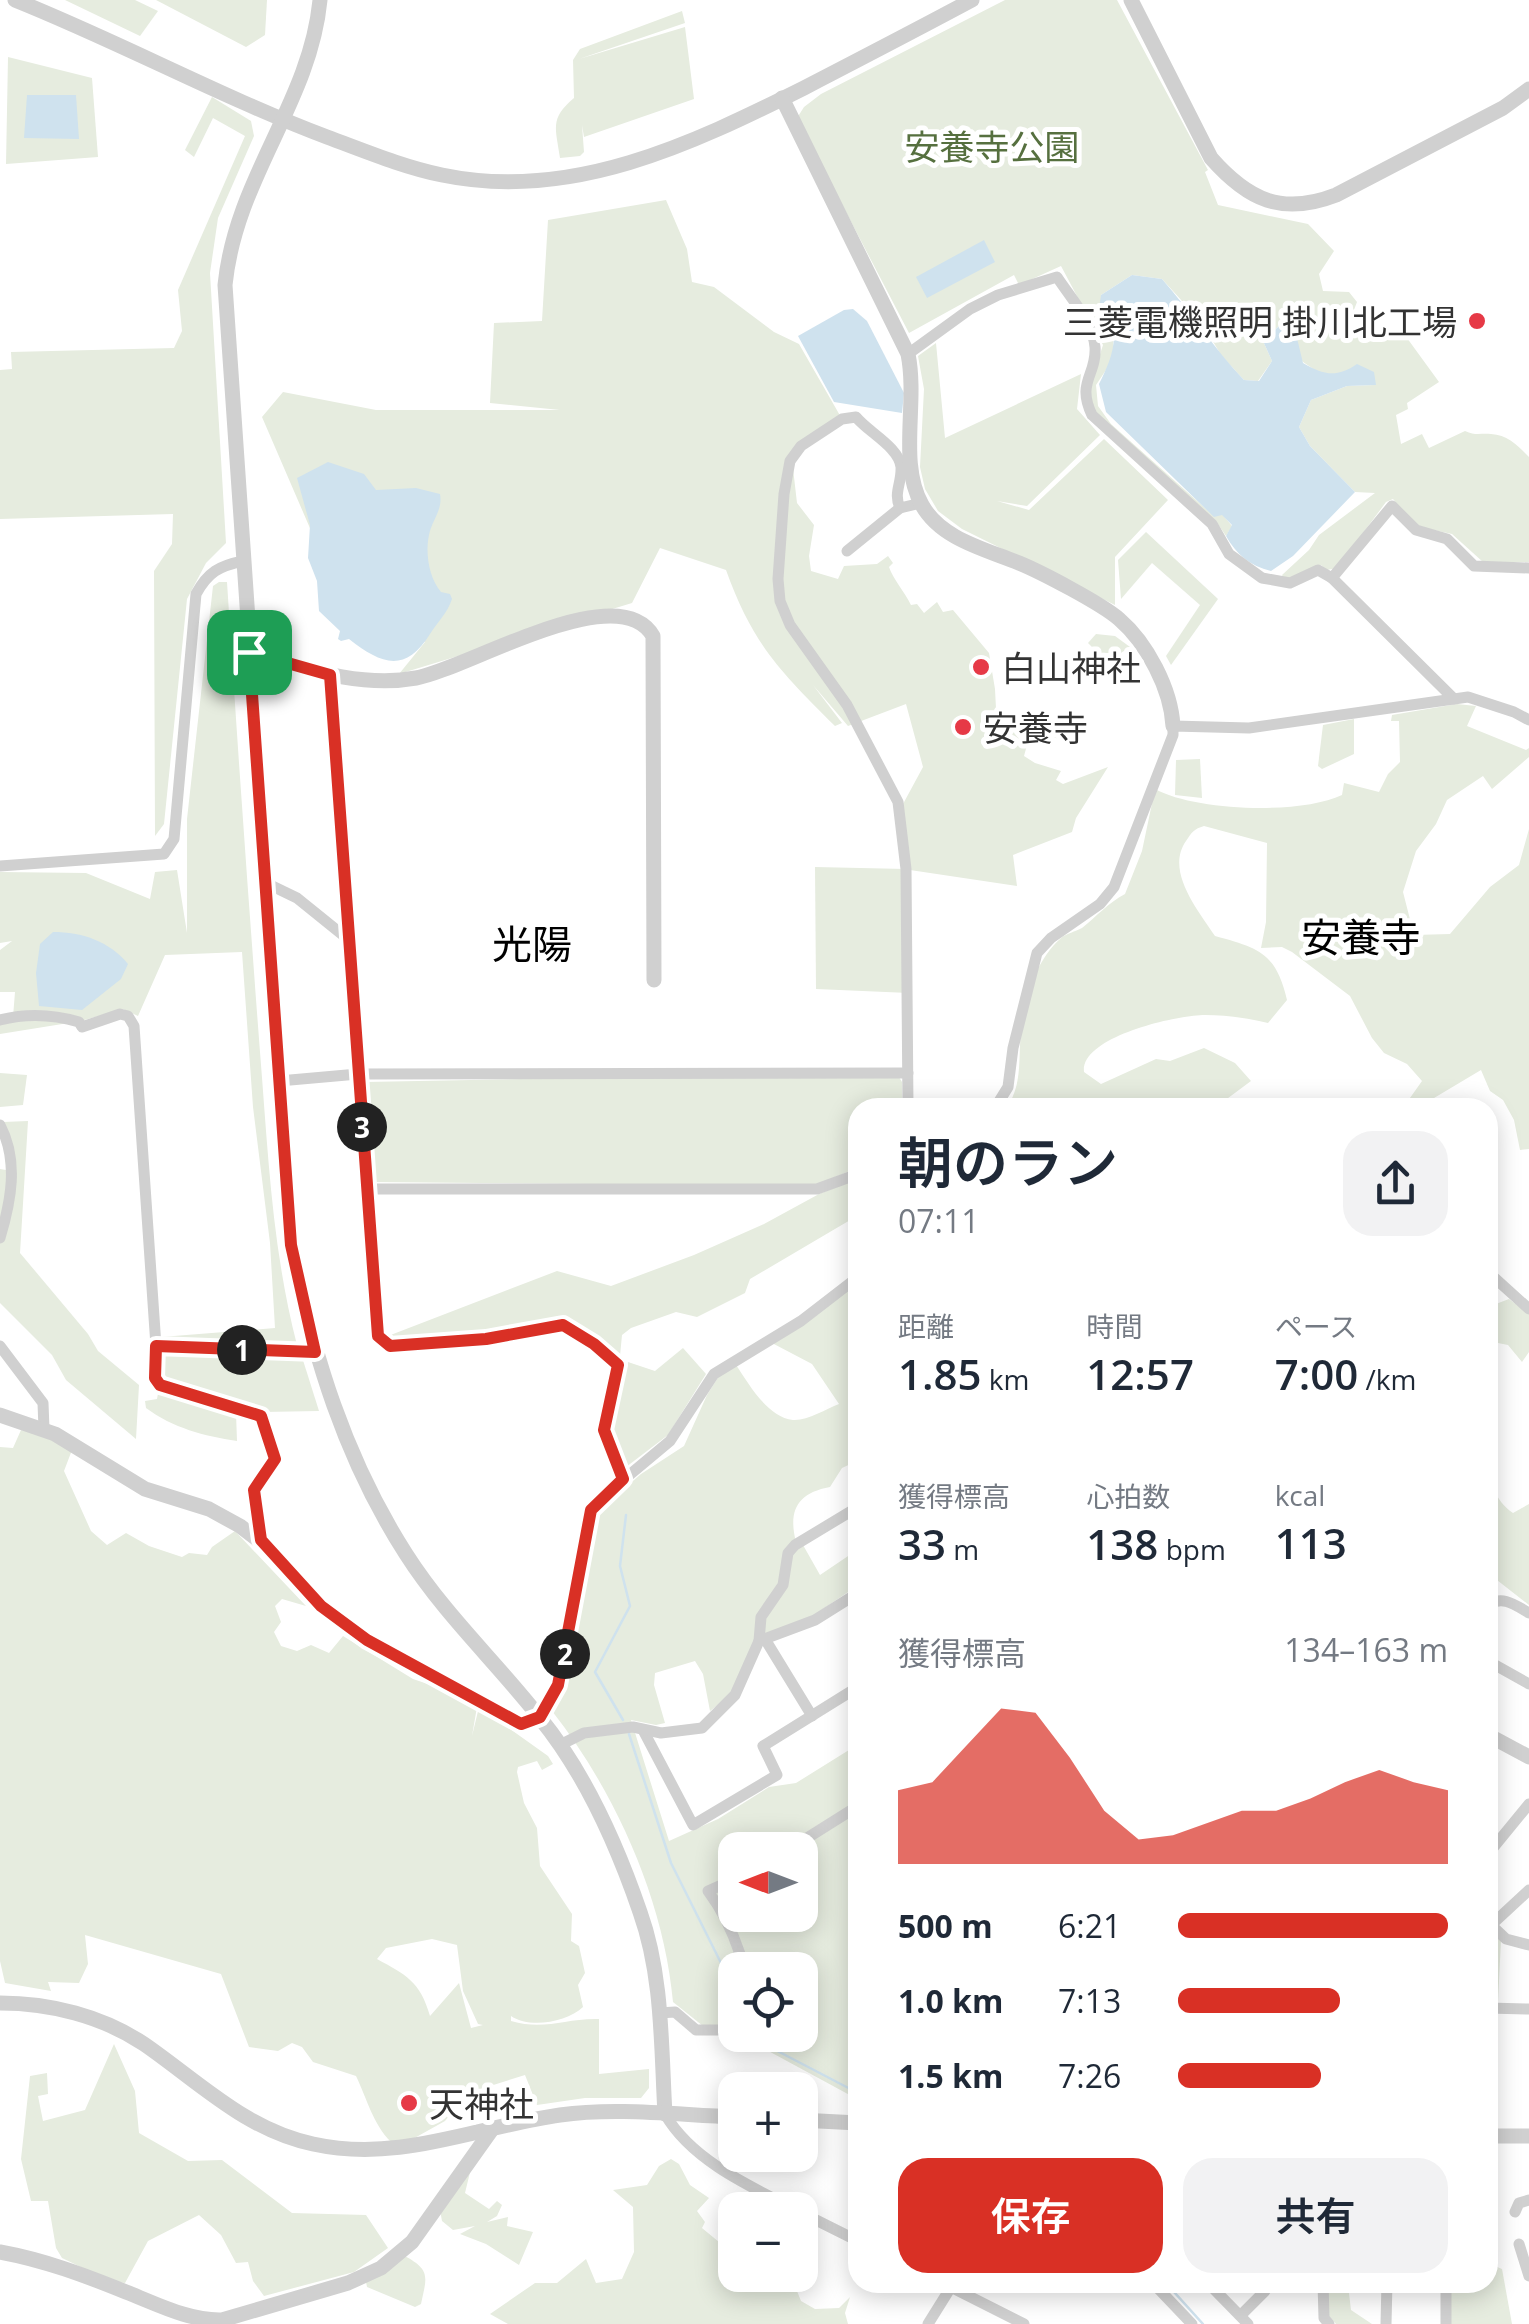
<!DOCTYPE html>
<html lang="ja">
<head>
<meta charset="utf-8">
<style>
  body { margin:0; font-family:"Open Sans","Noto Sans JP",sans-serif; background:#f2f2f3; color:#1f2937; height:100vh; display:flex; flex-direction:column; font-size:38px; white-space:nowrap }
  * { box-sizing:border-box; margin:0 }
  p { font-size:32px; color:#747a83 }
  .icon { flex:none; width:55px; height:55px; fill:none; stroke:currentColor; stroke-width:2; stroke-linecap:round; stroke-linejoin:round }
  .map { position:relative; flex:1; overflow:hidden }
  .details { position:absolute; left:848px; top:1098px; width:650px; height:1195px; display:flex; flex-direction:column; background:#fff; border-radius:30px; box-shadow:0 5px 25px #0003 }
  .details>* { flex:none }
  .needle { width:65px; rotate:270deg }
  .buttons { position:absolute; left:718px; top:1832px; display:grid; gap:20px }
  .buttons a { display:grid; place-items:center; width:100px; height:100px; border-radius:20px; background:#fff; box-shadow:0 5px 25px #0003; font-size:50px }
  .pin { position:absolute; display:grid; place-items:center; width:85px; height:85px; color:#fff; margin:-42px; border-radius:20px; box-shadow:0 5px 15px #0006 }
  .km { position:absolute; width:50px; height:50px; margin:-25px; border-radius:50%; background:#222; color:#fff; font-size:28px; line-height:50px; text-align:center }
  .round { display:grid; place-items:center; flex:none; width:105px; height:105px; border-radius:30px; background:#f2f2f3 }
  .head { display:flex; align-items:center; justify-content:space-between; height:170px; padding:0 50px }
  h1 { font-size:55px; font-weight:600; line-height:75px }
  .metrics { display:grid; grid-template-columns:repeat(3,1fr); gap:15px; height:170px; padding:10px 50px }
  .metrics div { display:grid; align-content:center }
  .metrics b { font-size:42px; font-weight:600 }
  .metrics small { font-size:28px; font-weight:400 }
  .metrics p { font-size:28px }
  .chart { height:280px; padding:20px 50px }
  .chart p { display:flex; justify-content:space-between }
  .chart svg { width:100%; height:180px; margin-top:10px; fill:#d93025; opacity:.7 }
  .button { display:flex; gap:20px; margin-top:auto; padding:20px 50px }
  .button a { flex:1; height:115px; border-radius:30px; background:#d93025; color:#fff; font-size:40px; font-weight:600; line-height:115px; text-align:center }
  .button a+a { background:#f2f2f3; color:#1f2937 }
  ul { padding:0 50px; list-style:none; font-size:32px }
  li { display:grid; grid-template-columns:160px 120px 1fr; align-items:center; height:75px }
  li i { height:25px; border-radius:12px; background:#d93025 }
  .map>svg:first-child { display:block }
  .green { fill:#e6ecdf; fill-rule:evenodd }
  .water { fill:#cfe2ee }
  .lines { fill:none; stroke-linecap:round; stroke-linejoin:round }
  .stream { stroke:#cfe2ee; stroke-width:2.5 }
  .minor { stroke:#d0d0d0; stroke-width:11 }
  .tertiary { stroke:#d0d0d0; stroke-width:15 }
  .route-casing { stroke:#fff; stroke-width:20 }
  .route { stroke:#d93025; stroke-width:12 }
  .poi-dot { fill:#e63946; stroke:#fff; stroke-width:4 }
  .labels { text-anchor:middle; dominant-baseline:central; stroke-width:10; stroke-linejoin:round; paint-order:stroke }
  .park-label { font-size:35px; fill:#56703f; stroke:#fff }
  .poi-label { font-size:35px; fill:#333; stroke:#fff; text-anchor:start }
  .quarter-label { font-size:40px; fill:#000; stroke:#fff }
</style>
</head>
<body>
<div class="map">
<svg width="1529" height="2324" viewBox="0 0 1529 2324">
  <rect width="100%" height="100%" fill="#fff"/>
  <!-- green -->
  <g class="green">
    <polygon points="65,0 135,0 158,11 140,36"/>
    <polygon points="156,0 267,0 265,35 246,47"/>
    <path d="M1005,0H1117L1208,170L1205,172L1218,205L1308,224L1334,251L1319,274L1323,291L1349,292L1357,302L1347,328L1363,342L1407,338L1439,382L1407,403L1408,409L1396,415L1401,444L1422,434L1429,448L1465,431C1476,436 1480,433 1491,434C1508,435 1518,446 1529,457V562H1483L1452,534L1415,526L1393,499L1386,502L1337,568L1327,570L1321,565L1285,580L1282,575L1309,550L1319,535L1375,493L1355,492L1310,446L1299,427L1311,400L1347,386L1375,385L1344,374H1321L1303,362L1279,326L1263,341L1272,361L1258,381L1244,380L1221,355L1202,323L1162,279L1132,275L1101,295L1113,334L1114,358L1096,385L1098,406L1111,424L1214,516L1222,514L1232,526L1226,536L1216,521L1094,413L1088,391L1103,345L1061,266L1019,285L1014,275L909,333L797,118L804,107L821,94Z"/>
    <path d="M682,11L685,23L579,59L685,27L694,99L584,137L582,125L584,152L580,156L560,158C556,128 549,119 574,98L573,60L580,49Z"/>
    <polygon points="8,57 92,78 98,157 6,164"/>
    <polygon points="212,97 251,121 254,136 218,218 210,273 226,543 206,563 187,599 164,824 155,836 154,571 172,544 173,514 0,519 0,370 12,369 11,352 174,348 182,331 178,290 245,136 213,118 194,157 185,150"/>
    <path d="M666,200L687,249L692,282L714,287L774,332L799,344L842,419L791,451L797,503L814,525L809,556L811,571L838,579L844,566L877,564L888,556L893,563L889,567C893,579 904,591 911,605L917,604L924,613L937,602L943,612L953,610L989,653L995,689L997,728L1029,718L1054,720L1065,742L1032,727L1024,756L1035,763L1061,771L1056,780L1063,784L1108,767L1076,818L1072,832L1013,855L1017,886L910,870L903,804L923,767L906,704L848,726L813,685L842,723L835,726C780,671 753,645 726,570L660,548L632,603L399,674L425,642L322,556L262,417L283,392L376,410H560L490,403L494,323L542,321L548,220Z"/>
    <polygon points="936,343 945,438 1081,374 1077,409 1100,435 1027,506 997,501 1029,510 1104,439 1168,500 1115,557 1115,605 962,529 938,511 925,489 920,467 924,389 918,356"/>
    <polygon points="1146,532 1218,599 1171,665 1166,656 1200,605 1152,563 1121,599 1118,560"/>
    <path d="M219,582H227C237,739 248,895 260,1052C268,1151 272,1249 297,1345L163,1343L161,1337L275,1328L270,1243L253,1107L242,952L165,955L138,1016L123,1009L81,1021L0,1034V1022L13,1017L15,992H0V950L12,941L0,943V872L86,873L150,899L155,872L177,870L187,933V819L213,586Z"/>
    <polygon points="1096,634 1115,636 1130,647 1107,662 1088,643"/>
    <path d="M1457,704L1476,706L1467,726L1526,750L1529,748V757L1492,789L1483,776L1447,800L1436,824L1416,851L1403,892L1414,935L1450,934L1490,887L1519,865L1529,829V1149L1520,1150L1514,1120L1503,1100L1490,1091L1481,1070L1429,1101L1405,1105L1422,1081L1407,1064L1384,1053L1372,1038L1350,996L1292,952L1282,947L1261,948L1266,922L1267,843L1204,826C1194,829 1192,832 1186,841C1165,871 1198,910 1215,936C1259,948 1276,953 1287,1000L1268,1023C1248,1018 1226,1015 1205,1015C1176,1015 1080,1037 1084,1072L1101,1084L1156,1059L1170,1061L1204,1048L1235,1063L1251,1081L1216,1107L1007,1108C1023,1082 1018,1060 1021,1031C1024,999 1036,960 1061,938C1067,933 1075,932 1082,928C1097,916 1108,903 1125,894L1142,851L1155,789C1195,811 1300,815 1342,795L1344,783L1379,792L1388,774L1400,762L1399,721H1391L1392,715Z"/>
    <polygon points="1354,719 1354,754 1322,769 1318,766 1323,725"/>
    <polygon points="1200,759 1202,798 1175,795 1176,760"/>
    <polygon points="815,867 906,869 909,993 816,989"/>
    <polygon points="0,1073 27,1075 23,1105 0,1107"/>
    <polygon points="798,1074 899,1077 902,1082 902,1107 858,1108 857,1168 813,1186 372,1182 366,1082"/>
    <polygon points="28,1121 20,1253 88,1334 98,1351 139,1385 136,1439 66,1380 52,1355 0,1303 0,1169 6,1170 3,1122"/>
    <polygon points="857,1179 857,1216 750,1279 745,1293 697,1317 676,1312 631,1328 622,1335 620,1356 615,1359 574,1328 510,1331 399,1343 388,1336 557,1271 611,1286 694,1255 764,1224 819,1194"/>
    <path d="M857,1277V1461L842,1468L830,1487C797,1493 788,1511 796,1542L803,1545L820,1575L857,1550V1586L811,1617L765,1639L737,1690L710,1711L703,1674L695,1661L655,1673L654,1685L665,1723L656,1725L631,1720L669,1841L718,1819L769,1787L796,1783L857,1745V2099L752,2042L708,2030L673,2002C664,1900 615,1791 552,1711L572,1637L597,1512L641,1474L684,1446L707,1395L719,1376L736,1365C749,1384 767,1417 793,1420C807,1421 826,1409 839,1404L812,1364L772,1343ZM735,1850H800V1915H735ZM746,1955L759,1970H800V2035H735V1970H751L742,1958Z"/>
    <polygon points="1509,1299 1529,1314 1529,1352 1522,1362 1508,1345 1488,1341 1488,1307"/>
    <polygon points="683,1348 706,1374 668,1435 626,1467 609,1431 628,1362 655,1371"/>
    <polygon points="163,1352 302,1357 319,1411 263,1412 164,1383 159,1372 159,1356"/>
    <path d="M159,1388L236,1413L237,1441C204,1436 173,1428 146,1408L145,1401L157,1399Z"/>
    <path d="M1488,1411C1499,1445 1476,1488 1513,1513L1529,1504V1605L1488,1573Z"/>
    <path d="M21,1430L45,1435L72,1450L64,1471L91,1531L107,1545L126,1533L149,1546L182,1557L189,1553L207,1555L212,1547L235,1531L306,1606L282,1599L275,1606L281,1622L274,1632L281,1646L297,1651L311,1645L329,1653L343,1636L413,1679L478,1701L472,1736L479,1707L548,1756L553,1764L542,1770L537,1761L518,1767L517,1772L524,1803L537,1828L540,1866L572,1914L571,1941L579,1946L585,1973L578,1985L583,2007C567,2022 530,2029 511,2016V2021C545,2031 565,2018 599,2019V2074L649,2069V2088L641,2098H585L537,2105L525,2075L468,2093L445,2121L411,2140L391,2142C373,2124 367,2099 356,2076L313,2062L302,2047L292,2043L278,2051L249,2047L221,1974L85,1935L88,1964L79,1983L48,1982L51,1991L5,1983L0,1961V1447L13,1448ZM432,1939L457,1945L463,1991L478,2024L483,2025L471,2028L459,1983L430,2016C420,1981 406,1975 377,1959L386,1948Z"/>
    <polygon points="1490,1931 1501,1940 1498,2002 1488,2002"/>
    <polygon points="114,2044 135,2091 139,2133 188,2161 222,2160 292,2213 366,2215 388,2248 354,2272 264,2296 253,2281 248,2262 236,2263 221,2235 199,2215 148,2241 125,2283 110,2281 62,2258 56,2248 48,2201 31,2201 21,2159 30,2076 47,2073 48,2094 38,2096 43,2121 85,2110"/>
    <polygon points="671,2159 679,2164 690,2185 709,2198 697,2211 705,2222 702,2228 725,2247 735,2240 735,2275 783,2275 795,2286 801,2301 815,2309 839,2308 850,2297 845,2313 848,2324 508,2324 490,2314 535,2283 557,2283 586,2259 596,2283 622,2279 634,2252 633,2207 613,2190 647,2185 659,2166"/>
    <polygon points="472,2164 465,2193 489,2209 497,2201 502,2205 497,2216 487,2222 508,2217 507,2226 533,2232 519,2265 486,2244 460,2234 475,2226 453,2230 442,2221 440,2210"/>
    <path d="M403,2255C431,2270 427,2276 421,2304L415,2307L367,2287L365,2277Z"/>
    <polygon points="1488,2263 1502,2269 1512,2324 1451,2324 1451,2283 1488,2282"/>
    <polygon points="1327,2283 1348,2285 1351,2310 1372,2324 1336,2324 1328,2315"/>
  </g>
  <!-- water -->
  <g class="water">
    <polygon points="27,95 76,95 79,139 24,138"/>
    <polygon points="984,240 995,262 927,298 916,277"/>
    <path d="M1132,275L1162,279C1191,312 1214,349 1244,380L1259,381L1272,361L1263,341L1279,326L1289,305L1303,363C1323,375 1337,378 1357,364L1374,372L1376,385L1347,386L1311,400L1299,427L1310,446L1355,492L1293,556L1271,571C1250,566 1236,554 1226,536L1232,525L1222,515L1214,517L1106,412L1099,384C1110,362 1126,328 1099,309L1101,295Z"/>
    <polygon points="853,309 867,321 904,393 902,413 834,402 798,336 844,310"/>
    <path d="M328,462L364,474L376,490L416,488L440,494C443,510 432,520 429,535C425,553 429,578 441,592L450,594L452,599C447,614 438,621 430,634C405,674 381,664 349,639L341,641L338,639L340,631L319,611L317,581L308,558L310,525L297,478Z"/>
    <path d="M53,932C82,932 109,941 128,964L121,979L82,1010L39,1006L36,973L40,944Z"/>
  </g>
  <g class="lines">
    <!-- stream -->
    <g class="stream">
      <polyline points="623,1720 595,1672 630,1606 620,1566 626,1515"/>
      <polyline points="629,1734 671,1863 735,1991"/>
      <polyline points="759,2035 764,2044 858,2093"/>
      <polyline points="1165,2282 1203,2324"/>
    </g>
    <!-- minor -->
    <g class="minor">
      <path d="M908,354L970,309L998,295L1057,277C1070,297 1093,322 1095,347C1097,375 1076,382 1092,415L1212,524L1229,554L1262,578L1290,583L1318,570L1332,578L1454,699"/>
      <polyline points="847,551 900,508"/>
      <polyline points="1332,578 1392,506 1416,530 1447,539 1474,566 1529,568"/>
      <path d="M330,675L378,1335L390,1345L486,1339L553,1325C577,1326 601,1348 618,1365L604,1430L623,1479"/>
      <path d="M0,866L164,854L174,839L196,594C208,572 219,566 243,561"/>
      <polyline points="266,883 297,898 349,940"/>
      <path d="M0,1020C27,1013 52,1014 79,1022L82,1027L120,1014L128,1016L134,1026L156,1346L155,1379L160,1385L261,1416L275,1459L254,1490L261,1540"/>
      <polyline points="279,1081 358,1074 908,1073"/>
      <path d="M908,1108L906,869L898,802L847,705L790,625L780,601L778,579L784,494L790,461L801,446L842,419L856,417C868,432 899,447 901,467C902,483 893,493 900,508L921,503"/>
      <polyline points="995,1108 1008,1087 1013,1048 1037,953 1051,938 1100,904 1114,887 1173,735 1173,726 1249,728 1468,697 1514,712 1529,720"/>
      <path d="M0,1125C19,1161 11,1201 0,1238"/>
      <polyline points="366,1189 817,1189 858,1174"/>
      <polyline points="1488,1272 1529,1309"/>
      <polyline points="0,1346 43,1403 44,1429"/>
      <polyline points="156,1346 315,1352"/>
      <path d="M1488,1605C1503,1595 1515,1605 1529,1613"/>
      <polyline points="765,1639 812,1716"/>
      <polyline points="759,1641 761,1617 783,1585 788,1553 795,1545 858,1507"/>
      <polyline points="1488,1661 1529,1684"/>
      <polyline points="540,1717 558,1685 591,1510 597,1502 670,1441 714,1374 801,1321 858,1277"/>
      <polyline points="643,1730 693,1825 777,1775 763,1746 858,1687"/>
      <polyline points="560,1745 584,1733 633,1727 661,1733 702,1728 735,1695 759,1641 815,1620 858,1593"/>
      <polyline points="788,1850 858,1806"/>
      <polyline points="1488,1854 1529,1804"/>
      <path d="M735,1879L708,1891C723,1911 732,1930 740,1954L735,1958L741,1970"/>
      <polyline points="1488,1922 1506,1939 1529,1945"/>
      <polyline points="1488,1928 1529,1890"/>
      <polyline points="1488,2008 1529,2009"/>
      <polyline points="659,2013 675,2012 696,2030 735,2030"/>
      <path d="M665,2114C691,2160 751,2187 797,2210"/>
      <polyline points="800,2212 858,2241"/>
      <polyline points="1515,2212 1519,2203 1529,2200"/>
      <polyline points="1519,2244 1529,2276"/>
      <polyline points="941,2282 1024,2324"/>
      <polyline points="1152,2282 1192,2324"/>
      <polyline points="1207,2282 1248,2324"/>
      <polyline points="1323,2282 1324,2318 1329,2324"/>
      <polyline points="1241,2315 1265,2291 1265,2282"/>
      <polyline points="928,2324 951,2287"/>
      <polyline points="1386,2324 1387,2282"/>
      <polyline points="1446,2324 1446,2282"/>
    </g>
    <!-- tertiary -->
    <g class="tertiary">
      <path d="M15,0C120,42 221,97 327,137C365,151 403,167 442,175C571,202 692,144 804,88C860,59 916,30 972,0"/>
      <path d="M320,0C310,103 236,177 225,285L291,1245C313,1355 345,1459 406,1554C445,1615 496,1662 540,1718C585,1773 617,1845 640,1912C663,1976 661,2047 665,2114"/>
      <path d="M1131,0L1211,158C1248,200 1282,216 1336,195L1503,108L1529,89"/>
      <path d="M782,98L908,354C918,404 898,462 922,505C941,539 985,549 1019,563C1041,572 1102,604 1119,619C1147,643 1171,689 1173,726"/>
      <path d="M249,653C303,668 360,688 416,678C467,669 618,576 653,636L654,980"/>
      <polyline points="0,1415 55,1434 145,1489 209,1509 240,1526 275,1553 321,1606 367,1640 521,1724 540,1717"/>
      <polyline points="1488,1735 1529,1757"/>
      <path d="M0,2003C50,2003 102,2016 144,2044C199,2082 246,2130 313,2144C400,2163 475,2127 560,2115C617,2107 678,2115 735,2117"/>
      <polyline points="800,2120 858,2123"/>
      <polyline points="1488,2136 1529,2136"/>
      <path d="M0,2252C44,2260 84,2275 126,2292C157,2304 189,2321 222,2320L348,2283L381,2268L412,2242L493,2128"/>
    </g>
  </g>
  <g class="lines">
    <defs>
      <polygon id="route" points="249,652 330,675 378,1336 390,1346 486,1339 563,1325 594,1344 618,1365 604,1430 623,1479 591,1510 558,1685 540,1717 521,1724 367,1640 321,1606 261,1540 254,1490 275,1459 261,1416 160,1385 155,1378 156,1346 315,1352 291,1245"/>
    </defs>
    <!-- route casing -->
    <use href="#route" class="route-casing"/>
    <!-- route -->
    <use href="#route" class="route"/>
  </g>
  <!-- markers -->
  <g class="poi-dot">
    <circle cx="1477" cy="321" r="10"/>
    <circle cx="981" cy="667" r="10"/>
    <circle cx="963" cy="727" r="10"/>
    <circle cx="409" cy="2103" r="10"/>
  </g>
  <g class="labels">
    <!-- park labels -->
    <g class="park-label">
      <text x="992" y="146">安養寺公園</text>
    </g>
    <!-- poi labels -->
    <g class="poi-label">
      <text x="1457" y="321" text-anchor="end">三菱電機照明 掛川北工場</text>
      <text x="1001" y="667">白山神社</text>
      <text x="983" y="727">安養寺</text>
      <text x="429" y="2103">天神社</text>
    </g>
    <!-- quarter labels -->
    <g class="quarter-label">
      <text x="1361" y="936">安養寺</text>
      <text x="532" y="943">光陽</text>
    </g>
  </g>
</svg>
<div class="buttons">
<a><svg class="needle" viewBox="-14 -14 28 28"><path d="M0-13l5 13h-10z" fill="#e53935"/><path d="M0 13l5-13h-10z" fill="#747a83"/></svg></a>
<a><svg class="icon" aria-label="locate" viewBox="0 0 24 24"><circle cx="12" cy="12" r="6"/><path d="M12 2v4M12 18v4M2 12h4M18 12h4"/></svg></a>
<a>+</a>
<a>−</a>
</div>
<div class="pin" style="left:249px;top:652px;background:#1e9e55"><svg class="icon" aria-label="arrive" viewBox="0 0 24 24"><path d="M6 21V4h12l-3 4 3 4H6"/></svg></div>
<b class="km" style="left:242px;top:1350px">1</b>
<b class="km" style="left:565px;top:1654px">2</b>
<b class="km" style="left:362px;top:1127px">3</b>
<section class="details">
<div class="head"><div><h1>朝のラン</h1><p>07:11</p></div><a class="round"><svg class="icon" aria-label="share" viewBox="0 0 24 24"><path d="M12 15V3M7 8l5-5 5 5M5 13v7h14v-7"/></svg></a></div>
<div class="metrics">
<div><p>距離</p><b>1.85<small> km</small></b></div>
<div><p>時間</p><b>12:57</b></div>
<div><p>ペース</p><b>7:00<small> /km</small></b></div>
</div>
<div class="metrics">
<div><p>獲得標高</p><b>33<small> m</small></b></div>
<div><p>心拍数</p><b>138<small> bpm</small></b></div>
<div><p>kcal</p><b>113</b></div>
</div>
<div class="chart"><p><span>獲得標高</span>134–163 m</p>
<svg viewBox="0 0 160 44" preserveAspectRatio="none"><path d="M0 44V26L10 24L20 15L30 6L40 7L50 18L60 31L70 38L80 37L90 34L100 31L110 31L120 28L130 24L140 21L150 24L160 26V44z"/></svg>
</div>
<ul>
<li><b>500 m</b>6:21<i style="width:100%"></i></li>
<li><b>1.0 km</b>7:13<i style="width:60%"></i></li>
<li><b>1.5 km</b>7:26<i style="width:53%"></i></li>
</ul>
<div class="button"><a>保存</a><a>共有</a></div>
</section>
</div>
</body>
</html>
